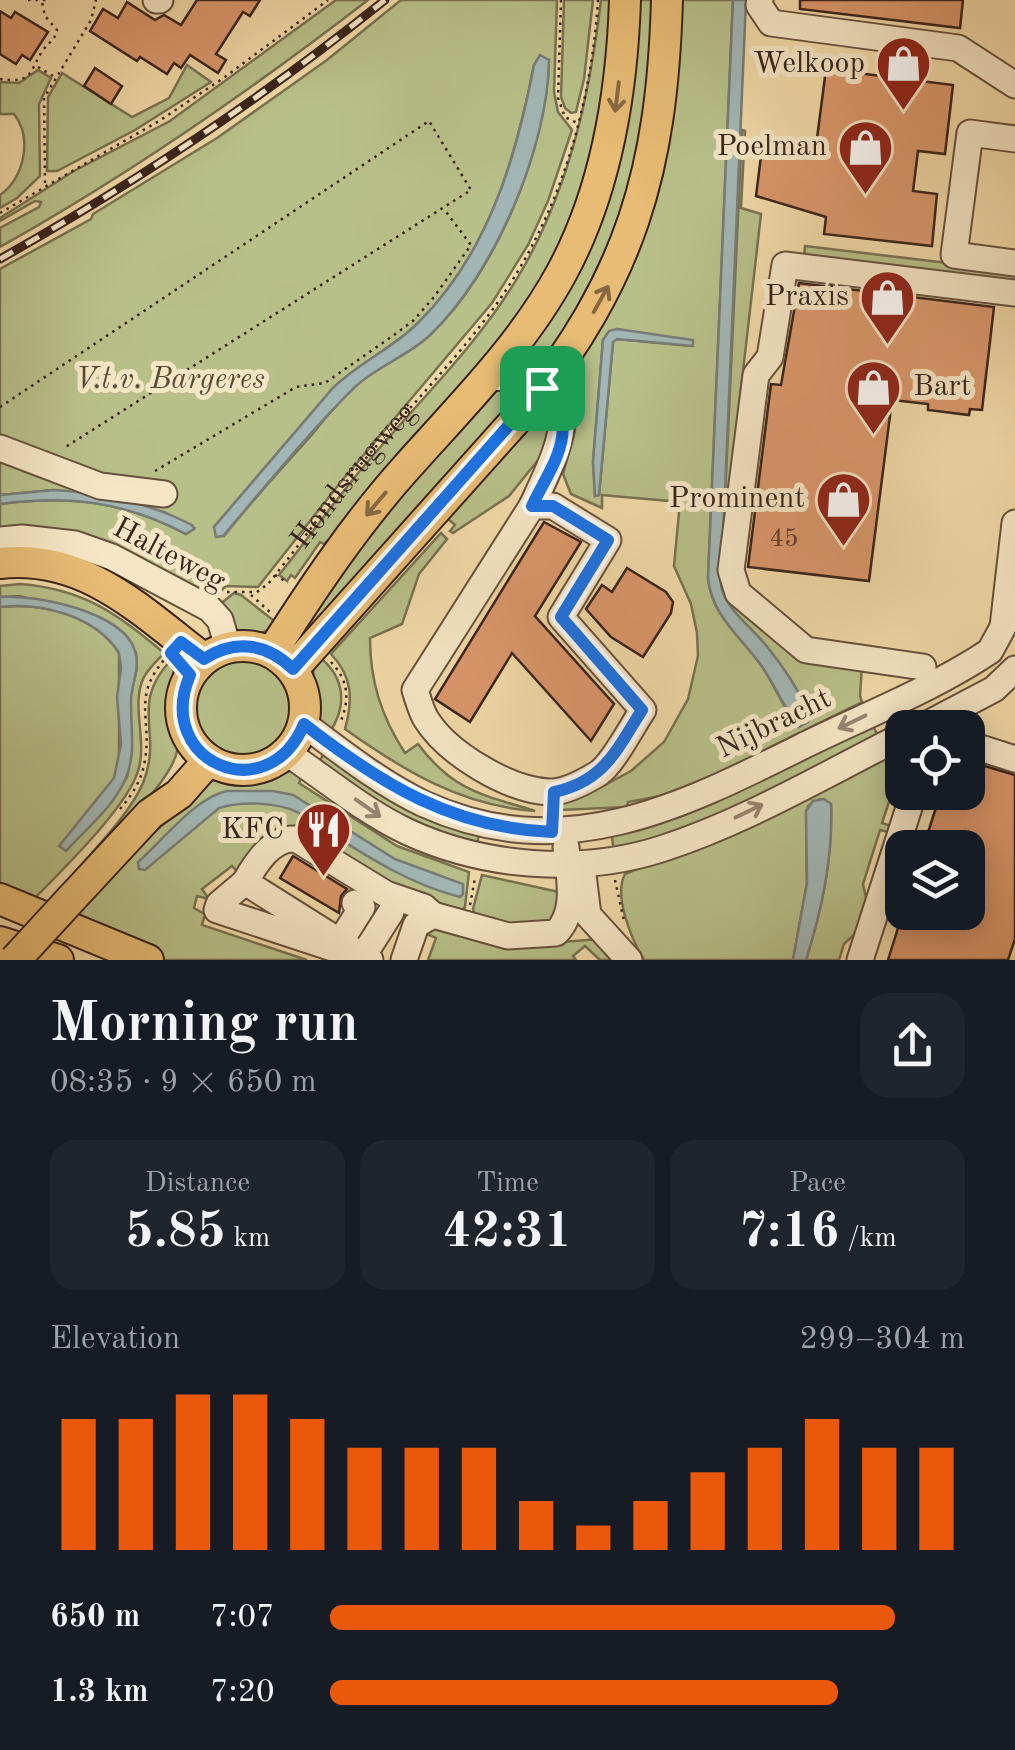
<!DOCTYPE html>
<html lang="en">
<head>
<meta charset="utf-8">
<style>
  body { margin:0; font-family:"Old Standard TT",serif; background:#20242c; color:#f1f3f6; height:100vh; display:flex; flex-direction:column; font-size:38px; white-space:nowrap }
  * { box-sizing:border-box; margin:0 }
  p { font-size:32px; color:#9ea1a6 }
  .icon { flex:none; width:55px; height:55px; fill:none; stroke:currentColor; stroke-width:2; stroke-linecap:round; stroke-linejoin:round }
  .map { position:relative; height:960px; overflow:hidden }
  .panel { display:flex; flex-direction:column; background:#171b24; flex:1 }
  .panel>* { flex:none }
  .tools { position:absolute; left:885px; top:710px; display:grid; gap:20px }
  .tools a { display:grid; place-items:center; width:100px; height:100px; border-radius:20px; background:#171b24; box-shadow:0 5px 25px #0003; font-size:50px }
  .pin { position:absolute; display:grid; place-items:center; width:85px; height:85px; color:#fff; margin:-42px; border-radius:20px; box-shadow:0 5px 15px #0006 }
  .round { display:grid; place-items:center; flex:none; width:105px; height:105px; border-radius:30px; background:#20242c }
  .overview { display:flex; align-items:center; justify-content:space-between; height:170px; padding:0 50px }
  h1 { font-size:55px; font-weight:600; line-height:75px }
  .stats { display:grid; grid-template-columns:repeat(3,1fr); gap:15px; height:170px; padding:10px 50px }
  .stats div { display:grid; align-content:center; border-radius:25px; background:#20242c; text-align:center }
  .stats b { font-size:50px; font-weight:600 }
  .stats small { font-size:28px; font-weight:400 }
  .stats p { font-size:28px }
  .chart { height:280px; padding:20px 50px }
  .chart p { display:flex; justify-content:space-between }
  .chart svg { width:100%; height:180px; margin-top:10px; stroke:#ea580c; stroke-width:6 }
  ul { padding:0 50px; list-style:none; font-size:32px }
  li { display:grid; grid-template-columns:160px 120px 1fr; align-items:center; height:75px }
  li i { height:25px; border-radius:12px; background:#ea580c }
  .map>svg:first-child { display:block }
  .green { fill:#b8c089; stroke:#787251; stroke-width:2.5; fill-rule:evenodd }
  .water { fill:#a2b7b5; stroke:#787c77; stroke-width:2.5 }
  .building { fill:#da976b; stroke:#392319; stroke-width:2.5 }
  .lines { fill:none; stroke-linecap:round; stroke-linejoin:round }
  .minor-casing { stroke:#67503c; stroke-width:29 }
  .major-casing { stroke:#392319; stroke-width:34 }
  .path { stroke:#392319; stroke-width:2.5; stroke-dasharray:2.5 5; stroke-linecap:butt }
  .minor { stroke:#f6e6c6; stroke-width:25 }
  .major { stroke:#e8bc74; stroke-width:30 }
  .rail-casing { stroke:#392319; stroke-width:9 }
  .rail { stroke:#f6e6c6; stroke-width:5; stroke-dasharray:15; stroke-linecap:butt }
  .major-bridge-casing { stroke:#392319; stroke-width:34; stroke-linecap:butt }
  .major-bridge { stroke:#e8bc74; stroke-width:30 }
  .oneway { stroke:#886842 }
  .oneway2 { stroke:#988470 }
  .route-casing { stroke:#fff; stroke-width:20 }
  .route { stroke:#1a73e8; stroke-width:12 }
  .labels { text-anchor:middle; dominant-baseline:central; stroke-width:10; stroke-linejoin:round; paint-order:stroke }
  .number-label { font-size:25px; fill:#61402e }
  .poi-label { font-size:30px; fill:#392319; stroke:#f6e6c6; text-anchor:end }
  .park-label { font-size:30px; font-style:italic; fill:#594a35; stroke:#f6e6c6 }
  .street-label { font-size:30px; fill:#392319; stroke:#f6e6c6 }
</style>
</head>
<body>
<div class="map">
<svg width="1015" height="960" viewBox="0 0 1015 960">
  <rect width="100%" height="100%" fill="#f1d9a7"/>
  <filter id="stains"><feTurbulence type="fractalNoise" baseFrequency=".002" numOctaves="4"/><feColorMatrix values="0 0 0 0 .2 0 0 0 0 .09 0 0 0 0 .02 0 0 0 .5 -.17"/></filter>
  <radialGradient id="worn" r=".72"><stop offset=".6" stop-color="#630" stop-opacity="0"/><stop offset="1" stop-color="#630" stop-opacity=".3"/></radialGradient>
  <!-- green -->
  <g class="green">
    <path d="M336,0H368C250,91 130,174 0,247V228L39,207L41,202L35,201L0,221V218L74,171L170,121Z"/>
    <path d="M401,0H557L554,92L558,112L572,130L548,201L528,245L492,303L340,483L258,587L226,586L210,601L0,533V504C68,495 124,501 186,534L194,528L164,512L54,490L0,495V269L91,219L93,214L217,138L327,60ZM549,60C546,150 496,273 430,335C409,355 382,364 360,382C341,397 325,419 309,438C280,470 251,502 224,536L214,527L332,389C358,363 392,349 418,323C488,254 516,158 534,65Z"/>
    <polygon points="564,0 593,0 584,79 576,112 571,113 565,108 561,97"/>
    <path d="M601,0H615L612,61L578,212L525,312L345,525L324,544L320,542L295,578L291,575L287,581L279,575C306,541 331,506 359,472C415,404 483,342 526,263C571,181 590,92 601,0Z"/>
    <polygon points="635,0 657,0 653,64 621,230 539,377 505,371 552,305"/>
    <path d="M676,0H733L708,578C712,616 740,636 761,665C775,685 783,709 799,727L811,716C799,691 785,669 768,648C753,628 724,609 721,584L742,130L745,131L741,208L761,214L732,467V595L862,666L860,696L862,702L698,783L671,794L628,802L627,807L560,810V796L599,788L631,771L664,742L688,699L698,656L697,633L691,604L674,566L680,502L602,495V508L571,494L563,474L575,430L563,385L567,371L591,335ZM617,329L692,346L616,339L613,342L599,495L595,496L593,462L603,340Z"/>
    <polygon points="187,65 211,82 135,130 57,171 47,171 48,97 62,73 132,117 169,98"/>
    <path d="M38,70L51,78L39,104L40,176L17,198L0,208V195C24,178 33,138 14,114H0V82L19,83Z"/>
    <polygon points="805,246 1015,271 1015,283 804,258"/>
    <path d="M499,387L528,391L313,640L299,629C355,543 423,458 499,387Z"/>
    <polygon points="544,400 550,406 547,449 509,496 453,533 450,531 455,525 448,519 450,515"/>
    <path d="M441,533L447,539L419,574L402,624L370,638C370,681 381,716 405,753L418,744C454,792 484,795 535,811C462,806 404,771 345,729C353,700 353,677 331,654Z"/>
    <path d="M20,584C84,589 116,613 164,653C157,661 149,668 144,677C130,705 148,741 138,771C127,808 58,874 29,904L0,893V607C42,602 95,615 119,653V763L114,778L66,850L111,802L127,777L132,751L130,698L137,668L136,653L118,629L20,596L0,597V586Z"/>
    <polygon points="234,593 241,595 278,624 262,633 233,634 219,605"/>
    <path d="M317,655C346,677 348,706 328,735C313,718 309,677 317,655Z"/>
    <circle cx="244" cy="707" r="51"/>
    <path d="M171,660C177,676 171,689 171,705C171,721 179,736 177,751C171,786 85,864 58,893C82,861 129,817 143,783C164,731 128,706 171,660Z"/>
    <polygon points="870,720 880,740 717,820 614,852 611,830"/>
    <polygon points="328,748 480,828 476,850 454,845 315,767"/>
    <path d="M887,753L891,762L902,766V776L898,775L882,823L894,827L892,833L880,830L863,884L867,902L858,931L844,944L839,960H806C822,909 833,858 831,804L820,799L808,806L806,815L807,883L793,960H644C632,940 613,896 625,874L705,841Z"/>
    <polygon points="292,771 303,774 299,783 397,846 469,872 465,907 459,912 393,894 298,832 240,875 232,866 202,889 209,899 197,896 194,908 205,914 202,925 307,960 162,960 71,921 128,850 157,830 211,780 252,781"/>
    <polygon points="482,875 559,892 558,910 552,921 533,929 475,916 473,909"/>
    <path d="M430,928C487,944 540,945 598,939L620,960H600L585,946L573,956L576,960H428L436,938L424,933Z"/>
  </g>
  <!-- water -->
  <g class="water">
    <path d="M733,0H746L721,584C724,609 753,628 768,648C785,669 799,691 811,716L808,722L799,727C784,708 775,685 761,665C740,636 712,616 708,578Z"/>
    <path d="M540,55L549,60C548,148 494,274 430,335C408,356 377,366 355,387C308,433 266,486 223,536L216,537L214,527L332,389C358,363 392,349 418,323C488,254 516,159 534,65Z"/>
    <polygon points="617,329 693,340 693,346 617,339 613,342 599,495 595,496 593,462 603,340 609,331"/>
    <path d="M54,490C101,493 150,503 192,525L194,529L186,534C124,501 68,495 0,504V495Z"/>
    <path d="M0,597C36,594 124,612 135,651C141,669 130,686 131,704C131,730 136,756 125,780C113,807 86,829 66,851L59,846L114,778L121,744L117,697L121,668L119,653C96,616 41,602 0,607Z"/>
    <path d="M227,791H273L293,795L395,859L463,884V894L460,897C398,881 351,845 297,812C276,802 242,801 219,808L145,870L139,869L138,862C162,841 196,797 227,791Z"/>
    <path d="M824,799L831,804C833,858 822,909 806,960H793L807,883L806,811L813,801Z"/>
  </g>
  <!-- building -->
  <g class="building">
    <polygon points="197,0 260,0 250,16 243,12 216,54 226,60 218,73 190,55 181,68 174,63 167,74 140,57 137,61 90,31 103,9 118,18 127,2 155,20 164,15 181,25"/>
    <polygon points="800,0 963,0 960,28 800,9"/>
    <polygon points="0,11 11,18 15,12 48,32 30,60 22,55 16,64 0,54"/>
    <polygon points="95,68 122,86 111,104 84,86"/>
    <polygon points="826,69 953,85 945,154 918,151 913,191 937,194 932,246 824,234 826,217 756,196 762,148 815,154"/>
    <polygon points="799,283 994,307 982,410 970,409 969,415 928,410 928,404 892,400 869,581 748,567 771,384 781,385"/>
    <polygon points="544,522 581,542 535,616 614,704 591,741 512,653 470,722 435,699"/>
    <polygon points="627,568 666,592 673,602 671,613 643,657 611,637 586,609 602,585 612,592"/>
    <polygon points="968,761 1015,775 1015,939 1008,960 888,960 903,912 968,912 968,848 923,848 941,792 968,792"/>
    <polygon points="293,856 347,889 341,896 339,913 280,878"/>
  </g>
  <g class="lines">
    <defs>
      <g id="minor">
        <polyline points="156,0 160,0"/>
        <polyline points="760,0 759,5 771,23 958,48 1015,85"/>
        <polyline points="1015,139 970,133 954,255 1015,263"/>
        <path d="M487,377C595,379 563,439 532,506"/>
        <polyline points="0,448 100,486 164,494"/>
        <path d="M532,506H553L608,540L561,617L643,710C632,726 614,762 599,773C586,781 565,793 549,792C508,790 447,753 426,719C421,711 418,699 415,690Z"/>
        <polyline points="0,540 22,538 75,544 112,557 210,609 220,620 228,647"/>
        <polyline points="923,667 806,650 738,593 731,570 756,375 770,357 785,265 1015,293"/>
        <path d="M304,724C341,752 382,784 424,804C564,867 681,807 807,744C866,715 935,688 990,651L1003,627L1015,523"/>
        <polyline points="920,728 994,689 1015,669"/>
        <polyline points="968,744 1015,759"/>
        <path d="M287,753C326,779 365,812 408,832C484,867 580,875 661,849C745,822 824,775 902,736"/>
        <polyline points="583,875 588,915 629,960"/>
        <path d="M245,882C256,863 272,837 296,839L386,894L424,907L433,915"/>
        <polyline points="340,942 362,907 355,903"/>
        <polyline points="363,956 391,912"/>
        <polyline points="369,960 245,882 219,904 217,910 369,960 370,960"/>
        <path d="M404,960L416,925L433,915L508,936L556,933C578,911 569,876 566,847"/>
        <polyline points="860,960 914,792"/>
      </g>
      <g id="major">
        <path d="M0,563C86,554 141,611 204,659"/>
        <circle cx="243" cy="708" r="62"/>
        <path d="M272,652C313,588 355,525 406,468C462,405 522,346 562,272C607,189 622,93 625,0"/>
        <path d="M293,669L523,412C631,278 662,171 667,0"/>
        <polyline points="72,898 150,814 179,794 209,760"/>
        <polyline points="0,899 148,960"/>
        <polyline points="0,942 58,960"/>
      </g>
    </defs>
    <!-- minor casing -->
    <use href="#minor" class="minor-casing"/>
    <!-- major casing -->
    <use href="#major" class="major-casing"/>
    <!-- path -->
    <g class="path">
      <polyline points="28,0 49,0"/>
      <polyline points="561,0 558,98 565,117 577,123"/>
      <polyline points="38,67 53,76"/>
      <path d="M0,79C34,84 29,71 43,50C49,42 55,40 57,30L45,16L42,2"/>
      <polyline points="45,183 44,98 91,20 96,0"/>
      <polyline points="0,213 159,121 225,77 328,0"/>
      <polyline points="0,407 429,121 471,190 64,448"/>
      <polyline points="155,471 296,387 325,383 394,335 414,320 434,297 471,245 444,209"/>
      <polyline points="275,575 288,583"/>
      <path id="s1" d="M227,592H257L268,584C295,551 320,515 347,481C393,424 446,372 490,313C557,223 591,111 598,0"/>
      <polyline points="251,595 271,613"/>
      <path d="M331,662C349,681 350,700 340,723"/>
      <path d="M120,809C133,794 142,779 145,760C152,718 132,698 164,660"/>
      <polyline points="615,880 624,921"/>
      <polyline points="470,905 475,878"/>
    </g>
    <!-- minor -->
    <use href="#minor" class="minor"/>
    <!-- major -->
    <use href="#major" class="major"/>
    <defs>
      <path id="rail" d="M0,259C135,183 264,97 385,0"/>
    </defs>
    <!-- rail casing -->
    <use href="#rail" class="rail-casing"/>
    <!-- rail -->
    <use href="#rail" class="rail"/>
    <defs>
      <polyline id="major-bridge" points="15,960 72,898"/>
    </defs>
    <!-- major-bridge casing -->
    <use href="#major-bridge" class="major-bridge-casing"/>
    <!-- major-bridge -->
    <use href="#major-bridge" class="major-bridge"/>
  </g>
  <!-- one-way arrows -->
  <defs><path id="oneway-shaft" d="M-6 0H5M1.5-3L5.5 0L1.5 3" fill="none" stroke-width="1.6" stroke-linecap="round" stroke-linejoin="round" transform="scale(2.5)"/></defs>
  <g class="oneway">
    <use href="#oneway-shaft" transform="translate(617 97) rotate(97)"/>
    <use href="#oneway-shaft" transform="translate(601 299) rotate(-61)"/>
    <use href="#oneway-shaft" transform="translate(376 504) rotate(130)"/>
  </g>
  <g class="oneway2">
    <use href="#oneway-shaft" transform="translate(852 722) rotate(154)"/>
    <use href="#oneway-shaft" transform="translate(368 808) rotate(35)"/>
    <use href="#oneway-shaft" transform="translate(749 811) rotate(-26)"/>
  </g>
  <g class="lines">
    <defs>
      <path id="route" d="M542,388C584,427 552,464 532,506H553L608,540L561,617L642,710C617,749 605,781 554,792L552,832C452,828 381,784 304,724C268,811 153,762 190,675L171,653L181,642L204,659C235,639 267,643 293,669Z"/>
    </defs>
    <!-- route casing -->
    <use href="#route" class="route-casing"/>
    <!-- route -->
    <use href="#route" class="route"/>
  </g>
  <!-- icons -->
  <defs>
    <symbol id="shop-pin" viewBox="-11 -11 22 30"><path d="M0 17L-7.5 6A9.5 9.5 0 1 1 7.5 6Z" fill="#8f2418" stroke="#f6e6c6"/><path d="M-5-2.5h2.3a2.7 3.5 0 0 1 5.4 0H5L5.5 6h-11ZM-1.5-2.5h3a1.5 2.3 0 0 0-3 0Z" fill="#fff"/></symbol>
    <symbol id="restaurant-pin" viewBox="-11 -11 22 30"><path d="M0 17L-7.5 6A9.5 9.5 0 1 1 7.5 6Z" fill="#8f2418" stroke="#f6e6c6"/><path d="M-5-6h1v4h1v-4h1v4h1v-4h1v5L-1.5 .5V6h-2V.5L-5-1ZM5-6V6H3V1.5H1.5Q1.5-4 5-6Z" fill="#fff"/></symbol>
  </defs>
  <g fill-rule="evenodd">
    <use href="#shop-pin" x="872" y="32" width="63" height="86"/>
    <use href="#shop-pin" x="834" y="116" width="63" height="86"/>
    <use href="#shop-pin" x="856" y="266" width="63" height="86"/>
    <use href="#shop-pin" x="842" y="356" width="63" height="86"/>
    <use href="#shop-pin" x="812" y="468" width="63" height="86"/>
    <use href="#restaurant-pin" x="292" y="798" width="63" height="86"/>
  </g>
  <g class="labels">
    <!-- number labels -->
    <g class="number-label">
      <text x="784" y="539">45</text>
    </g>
    <!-- poi labels -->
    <g class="poi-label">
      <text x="865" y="64">Welkoop</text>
      <text x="827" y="147">Poelman</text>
      <text x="849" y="297">Praxis</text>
      <text x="913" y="387" text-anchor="start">Bart</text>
      <text x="805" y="499">Prominent</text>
      <text x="284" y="830">KFC</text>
    </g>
    <!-- park labels -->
    <g class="park-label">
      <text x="170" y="380">V.t.v. Bargeres</text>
    </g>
    <!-- street labels -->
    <g class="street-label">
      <text stroke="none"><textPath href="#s1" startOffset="182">Hondsrugweg</textPath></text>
      <text transform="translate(169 555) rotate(28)">Halteweg</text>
      <text transform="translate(774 724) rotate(-26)">Nijbracht</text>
    </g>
  </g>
  <rect width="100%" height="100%" filter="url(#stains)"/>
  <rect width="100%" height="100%" fill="url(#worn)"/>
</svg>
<div class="tools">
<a><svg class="icon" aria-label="locate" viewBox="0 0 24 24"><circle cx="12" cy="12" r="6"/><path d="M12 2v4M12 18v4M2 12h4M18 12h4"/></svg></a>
<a><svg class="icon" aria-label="layers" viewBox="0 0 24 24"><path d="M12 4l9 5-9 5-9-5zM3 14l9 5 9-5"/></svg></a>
</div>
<div class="pin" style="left:542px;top:388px;background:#1e9e55"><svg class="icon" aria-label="arrive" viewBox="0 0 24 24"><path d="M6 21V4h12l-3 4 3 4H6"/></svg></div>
</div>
<section class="panel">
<div class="overview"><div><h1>Morning run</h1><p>08:35 · 9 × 650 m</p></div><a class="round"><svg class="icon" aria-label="share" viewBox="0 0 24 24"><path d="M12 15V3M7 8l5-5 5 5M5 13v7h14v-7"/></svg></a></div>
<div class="stats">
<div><p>Distance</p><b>5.85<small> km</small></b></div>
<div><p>Time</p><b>42:31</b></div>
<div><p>Pace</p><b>7:16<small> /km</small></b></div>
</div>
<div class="chart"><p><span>Elevation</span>299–304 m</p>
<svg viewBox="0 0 160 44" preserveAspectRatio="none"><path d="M5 44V12M15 44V12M25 44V6M35 44V6M45 44V12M55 44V19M65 44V19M75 44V19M85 44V32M95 44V38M105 44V32M115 44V25M125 44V19M135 44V12M145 44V19M155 44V19"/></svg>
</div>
<ul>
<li><b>650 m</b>7:07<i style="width:89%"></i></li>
<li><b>1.3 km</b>7:20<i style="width:80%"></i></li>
</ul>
</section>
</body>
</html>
